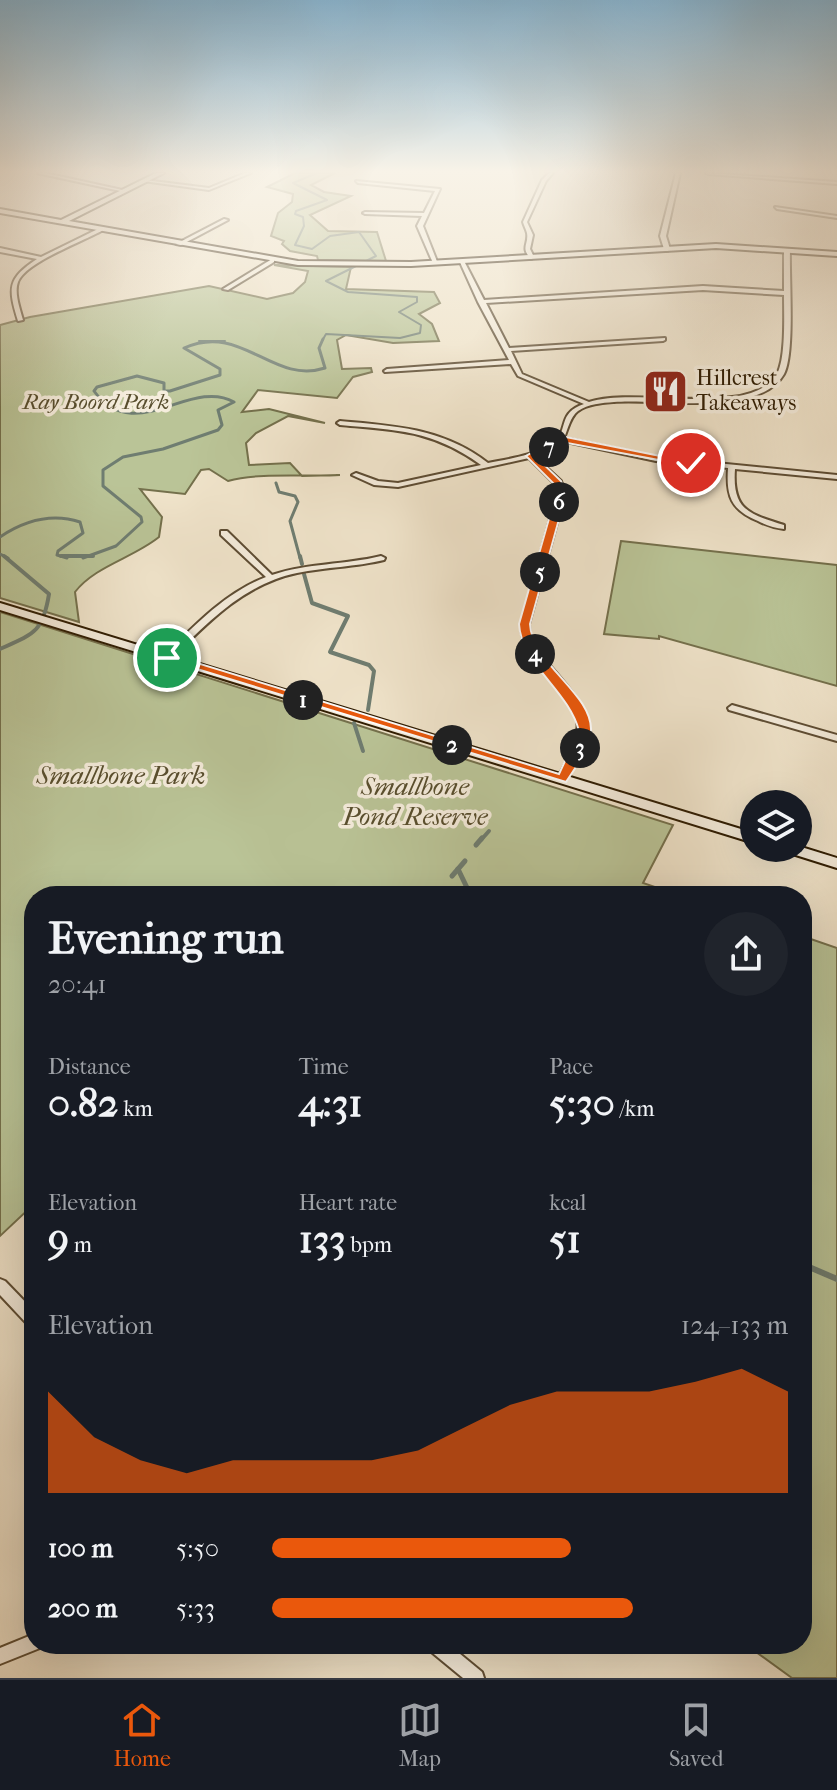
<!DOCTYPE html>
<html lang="en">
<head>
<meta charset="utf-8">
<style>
  body { margin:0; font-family:"IM FELL French Canon",serif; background:#20242c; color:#f1f3f6; height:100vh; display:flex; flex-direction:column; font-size:30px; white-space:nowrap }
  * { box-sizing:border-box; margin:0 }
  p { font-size:26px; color:#9ea1a6 }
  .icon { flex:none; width:44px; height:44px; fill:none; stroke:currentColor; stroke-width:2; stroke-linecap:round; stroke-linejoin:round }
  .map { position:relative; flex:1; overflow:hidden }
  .drawer { position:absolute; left:24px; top:886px; width:788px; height:768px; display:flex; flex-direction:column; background:#171b24; border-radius:32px; box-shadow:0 8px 32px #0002 }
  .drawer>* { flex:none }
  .buttons { position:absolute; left:740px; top:790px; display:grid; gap:16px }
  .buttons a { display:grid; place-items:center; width:72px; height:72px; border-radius:50%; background:#171b24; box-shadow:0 8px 32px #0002; font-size:40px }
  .pin { position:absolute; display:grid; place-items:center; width:68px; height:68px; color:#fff; margin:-34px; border:4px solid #fff; border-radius:50%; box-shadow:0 2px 8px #0007 }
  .km { position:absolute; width:40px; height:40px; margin:-20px; border-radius:50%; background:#222; color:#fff; font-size:22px; line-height:40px; text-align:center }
  .round { display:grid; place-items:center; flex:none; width:84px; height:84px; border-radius:42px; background:#20242c }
  .head { display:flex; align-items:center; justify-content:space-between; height:136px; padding:0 24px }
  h1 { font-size:44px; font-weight:700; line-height:60px }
  .metrics { display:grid; grid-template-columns:repeat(3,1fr); gap:12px; height:136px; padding:8px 24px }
  .metrics div { display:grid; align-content:center }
  .metrics b { font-size:40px; font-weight:700 }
  .metrics small { font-size:22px; font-weight:400 }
  .metrics p { font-size:22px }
  .chart { height:224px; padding:16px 24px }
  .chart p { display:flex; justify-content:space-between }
  .chart svg { width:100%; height:144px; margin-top:8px; fill:#ea580c; opacity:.7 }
  ul { padding:0 24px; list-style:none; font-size:26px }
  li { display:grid; grid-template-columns:128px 96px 1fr; align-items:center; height:60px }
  li i { height:20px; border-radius:10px; background:#ea580c }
  .dock { display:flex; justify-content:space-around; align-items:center; height:112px; border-top:2px solid #363941; background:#171b24; font-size:22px; color:#9ea1a6 }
  .dock a { display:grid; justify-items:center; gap:4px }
  .dock .current { color:#ea580c }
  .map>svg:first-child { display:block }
  .green { fill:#bac497; stroke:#74704c; stroke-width:2 }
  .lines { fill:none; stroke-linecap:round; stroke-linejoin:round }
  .stream-far4 { stroke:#6f7d71; stroke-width:2 }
  .stream-far3 { stroke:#6f7d71; stroke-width:3 }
  .stream-far2 { stroke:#6f7d71; stroke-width:4 }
  .stream-far1 { stroke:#6f7d71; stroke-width:5 }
  .stream { stroke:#6f7d71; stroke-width:6 }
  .street-casing { stroke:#5e4d34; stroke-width:4 }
  .secondary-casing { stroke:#2e1b01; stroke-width:4 }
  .street { fill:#f5eddd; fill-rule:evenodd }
  .secondary { fill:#f5eddd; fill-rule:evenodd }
  .route { fill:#ea580c; stroke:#fff; stroke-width:2 }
  .labels { text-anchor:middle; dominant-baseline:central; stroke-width:7; stroke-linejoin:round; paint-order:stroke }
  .far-poi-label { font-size:22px; fill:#2e1b01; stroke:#f5eddd; text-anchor:start }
  .far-park-label { font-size:22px; font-style:italic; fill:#584e2e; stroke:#f5eddd }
  .park-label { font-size:26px; font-style:italic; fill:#584e2e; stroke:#f5eddd }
</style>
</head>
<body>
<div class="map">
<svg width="837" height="1678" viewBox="0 0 837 1678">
  <rect width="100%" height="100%" fill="#f0e4cb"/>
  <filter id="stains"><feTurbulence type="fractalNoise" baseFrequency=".0025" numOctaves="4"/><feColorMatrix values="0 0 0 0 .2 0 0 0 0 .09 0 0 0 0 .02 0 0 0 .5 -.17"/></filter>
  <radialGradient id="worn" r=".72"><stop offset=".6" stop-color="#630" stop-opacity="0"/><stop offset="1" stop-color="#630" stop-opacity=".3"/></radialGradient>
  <!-- green -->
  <g class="green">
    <polygon points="295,173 335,173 311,185 324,192 351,196 310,215 328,231 377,232 386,261 318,260 317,256 290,251 282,244 284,241 271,236 278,213 292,202 293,194 267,187"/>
    <path d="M274,265L351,267L346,289L434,292L440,303L419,314L432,324L439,341L393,343L346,335L337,340L342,369L371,368L372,372L353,377L337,398L258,390L242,412L269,409L325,423L288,416L256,433L246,443L249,465L290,463L302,476L340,475C306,477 260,472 228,481L209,469L201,470L185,494L140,489L162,517L159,537C133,558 95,566 75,592L79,622L0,598V325L30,317L209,286L267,299L293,293L305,282L308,271Z"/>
    <polygon points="621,541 837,565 837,686 659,636 659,639 604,634"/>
    <polygon points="0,612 673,825 643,883 681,896 34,896 34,1204 0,1236"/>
    <polygon points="802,936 837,948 837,1678 792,1678 745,1644 802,1644"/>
  </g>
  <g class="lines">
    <!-- stream-far4 -->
    <g class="stream-far4">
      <polyline points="317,173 293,183 327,200 296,211 295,214 303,217 304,226 295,245 312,249 330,236 359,232 376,256 326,281 348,292 417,297 417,302 399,312 421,325 420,333 400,338 326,334 322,341"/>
      <polyline points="199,341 225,341"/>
    </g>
    <!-- stream-far3 -->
    <g class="stream-far3">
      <polyline points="276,483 279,492 295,496 298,502 290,521 300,558"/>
      <path d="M0,537C24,521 52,513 80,522L83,533L58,551L57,555L67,558"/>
      <polyline points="0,554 8,558"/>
      <path d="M83,558L116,546L142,522L141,517L103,486V470L123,457L163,449L218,430L222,425L218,410L234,402C190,377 134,447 94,391L97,387L137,376L164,383V391H170L220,375V369L184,348C242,322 272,385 325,368L319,348L323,339"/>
    </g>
    <!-- stream-far2 -->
    <g class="stream-far2">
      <polyline points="61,556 93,556"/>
      <polyline points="300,556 302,564"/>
      <polyline points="304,574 312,603 348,616 330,652 369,665 374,671 368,710"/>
      <path d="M0,649C34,634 43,632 49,594L4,556"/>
      <polyline points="354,723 363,751"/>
      <polyline points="481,840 489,831"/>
    </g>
    <!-- stream-far1 -->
    <g class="stream-far1">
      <polyline points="476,845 482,838"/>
      <polyline points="458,869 471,896"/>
      <polyline points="452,876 465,861"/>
    </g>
    <!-- stream -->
    <polyline class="stream" points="802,1264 837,1279"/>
    <defs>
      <g id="street">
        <polygon points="37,173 45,173 127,191 125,192"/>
        <polygon points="245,173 251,173 209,190 143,181 145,180 209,188"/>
        <path d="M549,173H553L546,181L527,222L533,235L530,249L534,257L531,259C520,247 529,245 527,233C526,229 524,226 523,222L542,180Z"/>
        <polygon points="676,173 680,173 666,236 670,249 667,251 664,249 660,236"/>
        <polygon points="706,173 837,182 837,184 708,174"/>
        <polygon points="356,181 440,189 423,226 438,264 433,263 417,226 422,216 365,214 363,213 365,212 424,213 435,191 358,183"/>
        <polygon points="775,207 837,216 837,218 777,209"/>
        <polygon points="224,219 228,220 181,245 176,244"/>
        <path d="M100,228L105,229C85,241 25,262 18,282C14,293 20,309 23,320L18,321C8,288 7,279 37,259L0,252V248L41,257Z"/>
        <path d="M787,249L790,251C789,277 795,354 784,374C759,418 657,398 614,402C602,403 588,404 578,411C570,417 568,429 564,438L656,457L837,475V479L735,469C732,510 749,514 784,525V529C775,528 766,525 758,521C731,510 726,496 728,468L656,461L562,441L559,444L534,456L561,481L565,494L529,624C529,641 537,650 547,662C589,712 602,720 565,781H559L557,779C592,718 580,713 539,663C528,651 521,641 521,624L557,494L555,484L529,458L398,487L374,485L352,475L356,473L378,481L398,483L481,465C433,430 396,430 340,425L337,423L340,421C395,426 443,428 488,463C508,459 538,455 554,442C569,430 557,413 584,404L518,376L511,364L385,372L384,371L387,369L509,360L478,302L459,260L464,261L484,300L703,286L784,291V251ZM703,290L784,295C784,314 786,358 777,374C751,419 636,386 589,402L522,374L511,351L663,341L665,340V338L509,348L486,303Z"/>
        <polygon points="272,259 274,260 274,262 228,290 223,289"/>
        <path d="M221,531H227L272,575C307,563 345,565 381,556L385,558L384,560C355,567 326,567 297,573C244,584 207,623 170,660H164V656C194,626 225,593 266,577L221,535Z"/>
        <polygon points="732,705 837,735 837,741 729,710 728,708"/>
        <polygon points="0,1279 5,1281 34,1311 34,1328 29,1326 0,1295"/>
        <polygon points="34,1634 34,1644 41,1644 40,1648 0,1664 0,1648"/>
        <polygon points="427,1644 448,1644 482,1672 484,1678 463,1678 429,1650"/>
      </g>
      <g id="secondary">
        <polygon points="156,173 164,173 69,221 298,261 411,262 716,244 837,252 837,256 716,248 411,266 298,265 0,213 0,209 61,220"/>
        <polygon points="0,603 754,833 754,843 0,610"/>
        <polygon points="798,846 837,858 837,868 783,851 781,848 798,848"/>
      </g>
    </defs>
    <!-- street casing -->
    <use href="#street" class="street-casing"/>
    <!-- secondary casing -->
    <use href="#secondary" class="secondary-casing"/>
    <!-- street -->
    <use href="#street" class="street"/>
    <!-- secondary -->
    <use href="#secondary" class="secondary"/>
  </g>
  <!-- sky -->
  <linearGradient id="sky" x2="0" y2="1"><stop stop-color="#89b8d6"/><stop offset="0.42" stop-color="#f8f3e8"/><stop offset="1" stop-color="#f8f3e8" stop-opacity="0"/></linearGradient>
  <rect width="837" height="408" fill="url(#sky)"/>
  <!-- route -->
  <path class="route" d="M561,436L695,463L691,466L562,442L536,457L561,481L566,494L530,624C532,664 593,694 591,731C590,749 575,768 566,782L161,658L171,655L559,774L579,731C569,691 521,664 519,624L556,494L554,484L526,456Z"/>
  <!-- icons -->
  <defs>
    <symbol id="restaurant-square" viewBox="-11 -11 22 22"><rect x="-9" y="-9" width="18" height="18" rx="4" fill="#8f2418" stroke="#f5eddd"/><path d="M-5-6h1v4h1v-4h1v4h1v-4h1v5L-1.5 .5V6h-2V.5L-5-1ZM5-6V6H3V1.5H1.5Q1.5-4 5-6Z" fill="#fff"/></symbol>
  </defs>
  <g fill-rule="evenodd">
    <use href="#restaurant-square" x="640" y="366" width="51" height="51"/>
  </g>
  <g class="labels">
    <!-- far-poi labels -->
    <g class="far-poi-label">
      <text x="696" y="378">Hillcrest<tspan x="696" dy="25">Takeaways</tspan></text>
    </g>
    <!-- far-park labels -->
    <g class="far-park-label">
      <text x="96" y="402">Ray Boord Park</text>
    </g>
    <!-- park labels -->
    <g class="park-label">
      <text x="121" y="775">Smallbone Park</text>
      <text x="415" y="786">Smallbone<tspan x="415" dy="30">Pond Reserve</tspan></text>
    </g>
  </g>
  <rect width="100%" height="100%" filter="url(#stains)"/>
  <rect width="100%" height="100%" fill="url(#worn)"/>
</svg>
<div class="buttons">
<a><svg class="icon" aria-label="layers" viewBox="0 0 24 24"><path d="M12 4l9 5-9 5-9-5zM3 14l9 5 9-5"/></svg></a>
</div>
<div class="pin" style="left:167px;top:658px;background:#1e9e55"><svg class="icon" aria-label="arrive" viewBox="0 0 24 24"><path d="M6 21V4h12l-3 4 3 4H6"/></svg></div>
<div class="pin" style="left:691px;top:463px;background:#d93025"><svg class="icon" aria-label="check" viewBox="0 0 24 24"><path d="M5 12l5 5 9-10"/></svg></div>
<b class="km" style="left:303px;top:700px">1</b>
<b class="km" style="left:452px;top:745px">2</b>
<b class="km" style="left:580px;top:748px">3</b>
<b class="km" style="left:535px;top:654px">4</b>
<b class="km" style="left:540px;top:572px">5</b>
<b class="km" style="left:559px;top:502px">6</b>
<b class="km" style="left:549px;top:447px">7</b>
<section class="drawer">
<div class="head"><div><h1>Evening run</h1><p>20:41</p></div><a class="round"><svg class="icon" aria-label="share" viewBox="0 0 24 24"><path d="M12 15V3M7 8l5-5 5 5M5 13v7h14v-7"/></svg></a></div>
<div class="metrics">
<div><p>Distance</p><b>0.82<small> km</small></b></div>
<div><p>Time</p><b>4:31</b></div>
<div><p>Pace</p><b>5:30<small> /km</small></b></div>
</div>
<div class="metrics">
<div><p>Elevation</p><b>9<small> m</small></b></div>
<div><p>Heart rate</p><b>133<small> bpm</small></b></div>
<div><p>kcal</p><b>51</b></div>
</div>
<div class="chart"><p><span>Elevation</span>124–133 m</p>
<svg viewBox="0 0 160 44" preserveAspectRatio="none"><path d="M0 44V13L10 27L20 34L30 38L40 34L50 34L60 34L70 34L80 31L90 24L100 17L110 13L120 13L130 13L140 10L150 6L160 13V44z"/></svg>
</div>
<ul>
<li><b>100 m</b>5:50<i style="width:58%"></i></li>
<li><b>200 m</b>5:33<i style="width:70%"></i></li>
</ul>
</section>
</div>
<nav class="dock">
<a class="current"><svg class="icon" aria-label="home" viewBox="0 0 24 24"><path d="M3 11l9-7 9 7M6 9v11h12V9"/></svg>Home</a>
<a><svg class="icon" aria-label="map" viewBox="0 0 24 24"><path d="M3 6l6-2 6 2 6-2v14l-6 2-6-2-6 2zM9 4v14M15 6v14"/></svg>Map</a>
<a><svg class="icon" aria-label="saved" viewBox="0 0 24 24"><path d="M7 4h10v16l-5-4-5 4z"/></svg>Saved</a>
</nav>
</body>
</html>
